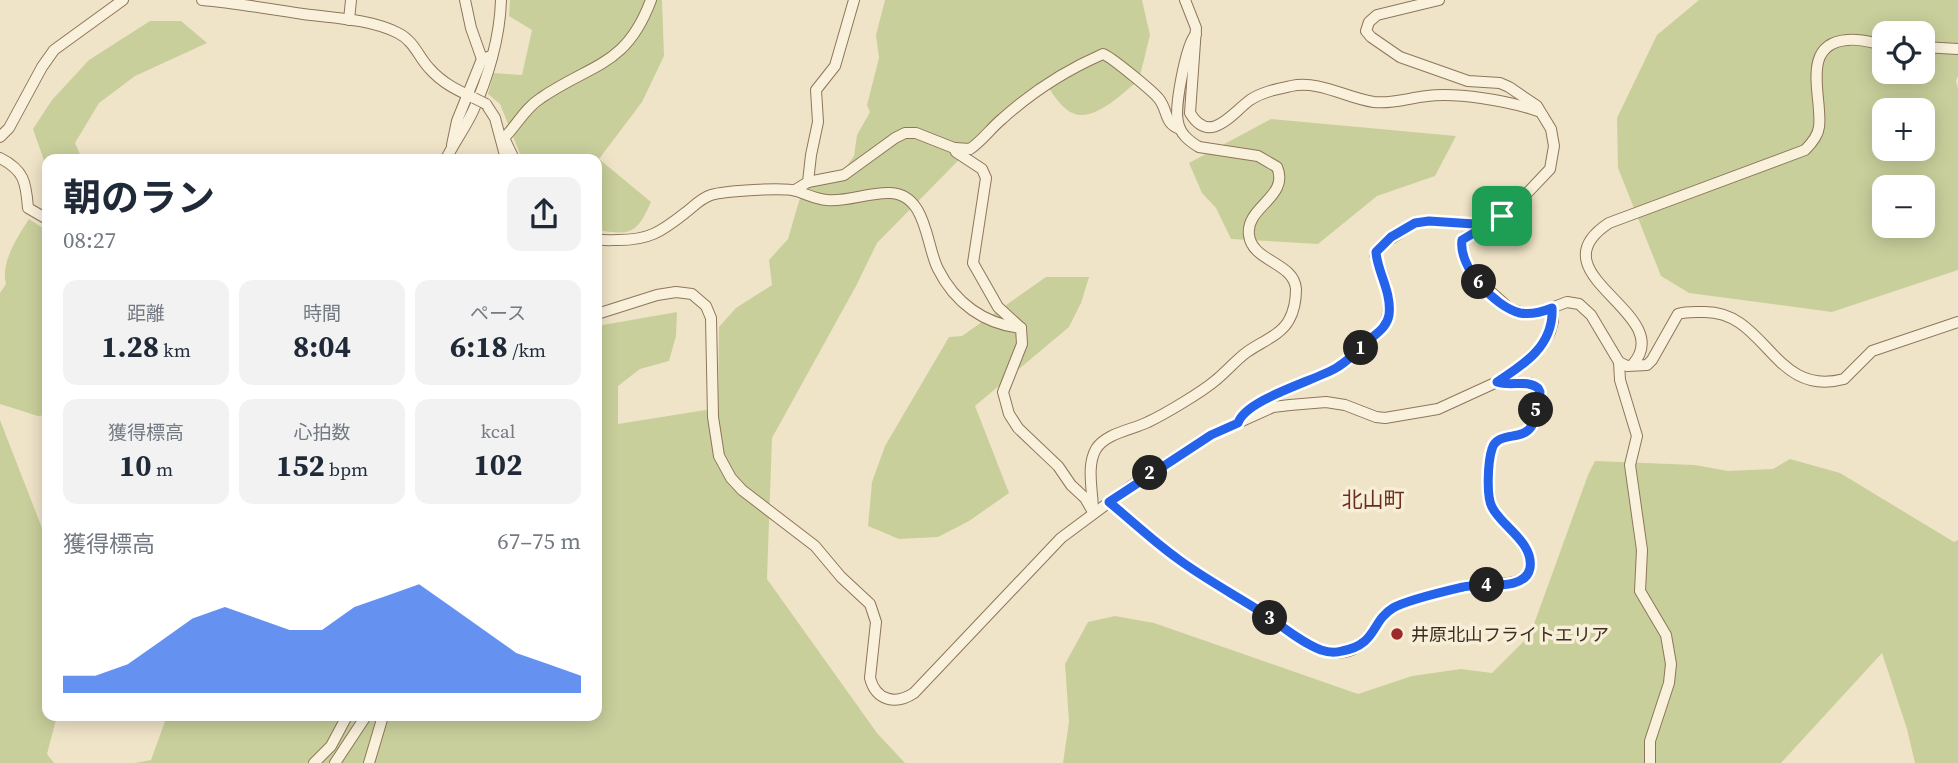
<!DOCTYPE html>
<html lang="ja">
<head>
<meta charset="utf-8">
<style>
  body { margin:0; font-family:"Source Serif 4","Noto Sans JP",serif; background:#f2f2f3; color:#1f2937; height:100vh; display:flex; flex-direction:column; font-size:26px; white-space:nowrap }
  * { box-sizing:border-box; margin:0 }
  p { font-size:23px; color:#747a83 }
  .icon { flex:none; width:38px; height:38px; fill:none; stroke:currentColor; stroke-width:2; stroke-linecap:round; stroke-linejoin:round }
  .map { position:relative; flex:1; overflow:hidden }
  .sheet { position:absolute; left:42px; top:154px; width:560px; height:567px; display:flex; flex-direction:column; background:#fff; border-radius:14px; box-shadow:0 4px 18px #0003 }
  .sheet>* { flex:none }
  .fabs { position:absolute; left:1872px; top:21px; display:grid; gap:14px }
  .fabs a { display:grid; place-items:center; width:63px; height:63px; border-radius:14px; background:#fff; box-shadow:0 4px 18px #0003; font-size:35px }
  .pin { position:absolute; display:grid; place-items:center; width:60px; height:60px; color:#fff; margin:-30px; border-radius:14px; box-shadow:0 4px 10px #0006 }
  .km { position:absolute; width:35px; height:35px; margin:-18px; border-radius:50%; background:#222; color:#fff; font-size:19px; line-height:35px; text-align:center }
  .round { display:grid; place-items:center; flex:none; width:74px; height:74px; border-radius:14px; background:#f2f2f3 }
  .head { display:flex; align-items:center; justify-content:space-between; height:119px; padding:0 21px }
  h1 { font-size:38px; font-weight:700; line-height:52px }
  .stats { display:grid; grid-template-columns:repeat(3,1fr); gap:10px; height:119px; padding:7px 21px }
  .stats div { display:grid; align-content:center; border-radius:14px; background:#f2f2f3; text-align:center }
  .stats b { font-size:30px; font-weight:700 }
  .stats small { font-size:19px; font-weight:400 }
  .stats p { font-size:19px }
  .chart { height:196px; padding:14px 21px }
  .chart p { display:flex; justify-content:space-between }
  .chart svg { width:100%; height:126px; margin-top:7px; fill:#2563eb; opacity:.7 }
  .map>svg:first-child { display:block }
  .green { fill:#c9cf9b; fill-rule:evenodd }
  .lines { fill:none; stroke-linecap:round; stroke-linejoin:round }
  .street-casing { stroke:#8d765c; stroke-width:12 }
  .street { stroke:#faf1dc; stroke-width:10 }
  .street-bridge-casing { stroke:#8d765c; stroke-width:12; stroke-linecap:butt }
  .street-bridge { stroke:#faf1dc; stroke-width:10 }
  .route-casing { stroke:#fff; stroke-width:14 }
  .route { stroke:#2563eb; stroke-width:9 }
  .poi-dot { fill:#9e2a2b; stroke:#f7eed8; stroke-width:2.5 }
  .labels { text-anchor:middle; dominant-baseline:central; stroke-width:7; stroke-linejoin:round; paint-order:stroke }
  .poi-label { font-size:18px; fill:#3d2e20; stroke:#f7eed8; text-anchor:start }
  .quarter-label { font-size:21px; fill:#6b2e1e; stroke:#f7eed8 }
</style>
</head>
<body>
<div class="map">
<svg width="1958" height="763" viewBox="0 0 1958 763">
  <rect width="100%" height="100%" fill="#f0e4c8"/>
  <!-- green -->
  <g class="green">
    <path d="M510,0H662L664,56L642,102L599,159L651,202C637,233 632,236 597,230V159H522L500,104L488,94L494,73L522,75L532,30L509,16Z"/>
    <path d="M885,0H1142L1150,35L1139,80C1121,94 1089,129 1066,109C1058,103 1051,91 1045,82L1011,107L877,243L856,286L772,438L767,579L877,733L905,763H135L151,760L167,716H597V326L677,312L676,336L669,361L640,369L618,386V424L718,408L719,327L736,308L772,285L769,260L788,239L799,201L807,187L836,181L854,156L857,135L870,112L867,105L879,58L876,35Z"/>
    <path d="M1699,0H1958V76L1956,81L1958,89V270L1832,312L1689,293L1661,276L1618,168L1617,118L1657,35ZM1885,33H1923V72H1885ZM1885,110H1923V149H1885ZM1885,187H1923V226H1885Z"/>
    <polygon points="150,21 181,21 207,43 135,76 99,103 75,143 82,159 47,159 47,169 33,129 52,100 89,60"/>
    <polygon points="1271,119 1456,136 1435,176 1377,196 1318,244 1231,239 1216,208 1202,193 1189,163"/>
    <path d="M29,219L47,231V415L38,416L0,404V293L6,284C0,263 18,236 29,219Z"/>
    <polygon points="1046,277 1089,277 1081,303 1069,327 975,406 1009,493 969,521 938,537 899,539 868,526 872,482 885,446 949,337 962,336"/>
    <polygon points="0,420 47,541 47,716 57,716 47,754 54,763 0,763"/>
    <polygon points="1790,459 1840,473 1954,542 1958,540 1958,763 1915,763 1907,729 1882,653 1781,763 1063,763 1069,722 1065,664 1088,622 1115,616 1154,623 1358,694 1412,676 1461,669 1492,673 1530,635 1588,475 1595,461 1695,465 1728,471 1773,469"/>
  </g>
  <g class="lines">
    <defs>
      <g id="street">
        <path d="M202,0C236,3 270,9 303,14C334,18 370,19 398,33C414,41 418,56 429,68C442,83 457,90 474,98"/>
        <polyline points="465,0 471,28 482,59"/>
        <path d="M1185,0L1196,28L1190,113C1210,146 1232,113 1250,100C1262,92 1277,89 1291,86C1320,80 1346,98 1374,102C1394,104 1408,98 1427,96C1457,92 1509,101 1538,111"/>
        <path d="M1439,0L1377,15L1369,22L1366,31L1371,37L1400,57L1468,81L1500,83L1509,87L1537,106L1551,129L1554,146L1550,169L1513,208L1465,237L1461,244L1463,256L1471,274L1510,309L1528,314L1538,313L1567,302L1579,304L1591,315L1619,362L1627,366L1647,365L1652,360L1678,314C1687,311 1696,312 1705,312C1767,312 1773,398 1844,379L1872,351L1958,322"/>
        <polyline points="349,20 351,0"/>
        <polyline points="1923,47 1958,49"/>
        <polyline points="486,104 495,118 506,159"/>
        <polyline points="0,137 9,128 42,67 54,50 123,0"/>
        <path d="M504,138C517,125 525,108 541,98C592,63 626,67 651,0"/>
        <polyline points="504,138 514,159"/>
        <polyline points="452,145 457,121 482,59 491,56"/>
        <path d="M955,148L970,149C982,141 991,128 1002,119C1032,92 1066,70 1103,54C1110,56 1154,92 1159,99C1168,110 1164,124 1180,129"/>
        <path d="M0,158C24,170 26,182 28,208L47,219"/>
        <path d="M446,159C454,143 465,128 473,111C488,78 500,37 501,0"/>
        <polyline points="808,182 844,175 895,138 905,133 916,133 954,148 956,152 982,169 986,178 973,263 998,307 1021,328"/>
        <polyline points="795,190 808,182 811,155 818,122 816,90 835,66 854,0"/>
        <path d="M597,239C604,241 611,240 618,240C649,240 661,232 685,213C693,207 701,198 711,195C724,191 784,187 796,191C807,194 815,199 827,200C848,202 869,192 890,193C927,194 926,246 938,269C955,303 984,324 1021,328L1022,344L1003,392L1009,414L1018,428L1058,466L1071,485L1085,498L1093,512"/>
        <path d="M597,314L657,295L676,292L692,294L706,306L711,318L713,417L719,456L731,478L742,490L815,546L841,577L870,604L876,622L870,678C876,701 896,705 914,693L1061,538L1131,486L1211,435L1273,407L1290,405L1326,402L1345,405L1376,417L1385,418L1438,409L1497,382L1520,367L1542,345L1550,332L1553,321L1552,308"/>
        <polyline points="1619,362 1620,380 1637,436 1630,465 1642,550 1640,591 1666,635 1671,664 1669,683 1650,741 1650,763"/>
        <path d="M1633,364C1678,313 1531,274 1609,223L1805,150C1811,144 1818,136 1819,127C1823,99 1799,44 1847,40C1859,38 1873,43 1885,45"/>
        <path d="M1239,419C1265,392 1304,386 1335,369C1354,359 1369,340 1384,326C1395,305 1384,276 1375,255L1383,244L1415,223L1429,221L1474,224L1486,219"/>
        <path d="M1109,502C1132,521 1154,542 1178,559C1207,580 1239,597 1268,617C1284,628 1309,648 1327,652C1370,659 1370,620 1394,608C1411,599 1447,590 1465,586C1486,582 1548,593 1526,550C1519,534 1503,523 1493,509C1487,496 1485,448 1499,440C1508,434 1522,437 1530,429C1537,422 1539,402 1540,392L1538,388L1530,383L1497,382"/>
        <path d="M1093,511C1093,492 1086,466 1096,449C1106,433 1132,430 1148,422C1165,414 1202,392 1216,380C1227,371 1236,360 1247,352C1261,342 1281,335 1289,320C1294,311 1296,299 1296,289C1294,262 1252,262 1249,235C1245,207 1290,197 1277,167L1258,156L1199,147C1189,141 1180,134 1178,122C1174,108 1186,44 1196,34"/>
        <polyline points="314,763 331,746 347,716"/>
        <polyline points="335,763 366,716"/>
        <polyline points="369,763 383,716"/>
      </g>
    </defs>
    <!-- street casing -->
    <use href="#street" class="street-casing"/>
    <!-- street -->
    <use href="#street" class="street"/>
    <defs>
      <polyline id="street-bridge" points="474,98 486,104"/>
    </defs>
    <!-- street-bridge casing -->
    <use href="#street-bridge" class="street-bridge-casing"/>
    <!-- street-bridge -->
    <use href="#street-bridge" class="street-bridge"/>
  </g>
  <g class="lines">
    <defs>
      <path id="route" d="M1499,214L1502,216L1462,240C1458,267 1495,307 1520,313C1532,315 1542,312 1552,308C1554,345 1525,364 1497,382C1511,387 1526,379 1538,388L1540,392C1539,401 1537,419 1531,427C1522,441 1497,431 1492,449C1488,461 1486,496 1492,507C1501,526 1534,542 1530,568C1525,593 1481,582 1463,587C1446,591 1407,600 1393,608C1371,621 1377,645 1342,651C1335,653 1327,652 1321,650C1300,642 1281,625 1263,613C1235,595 1205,579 1178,559C1154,542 1132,521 1109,502L1211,435L1238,423C1246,399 1314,381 1336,368C1348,361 1359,350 1369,340C1377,333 1387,327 1389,315C1392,292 1377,271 1376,252L1391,237L1415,223L1429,221L1474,224Z"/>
    </defs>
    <!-- route casing -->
    <use href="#route" class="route-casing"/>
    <!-- route -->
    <use href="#route" class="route"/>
  </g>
  <!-- markers -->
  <circle class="poi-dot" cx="1397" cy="634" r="7"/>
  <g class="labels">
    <!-- poi labels -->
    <g class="poi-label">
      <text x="1411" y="634">井原北山フライトエリア</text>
    </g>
    <!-- quarter labels -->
    <g class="quarter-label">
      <text x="1373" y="499">北山町</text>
    </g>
  </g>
</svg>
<div class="fabs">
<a><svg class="icon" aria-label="locate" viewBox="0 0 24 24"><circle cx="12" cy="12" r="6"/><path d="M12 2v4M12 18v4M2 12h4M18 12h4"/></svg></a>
<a>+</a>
<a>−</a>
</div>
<div class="pin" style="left:1502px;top:216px;background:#1e9e55"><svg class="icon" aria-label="arrive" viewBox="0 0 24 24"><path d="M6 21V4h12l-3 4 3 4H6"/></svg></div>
<b class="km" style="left:1361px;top:348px">1</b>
<b class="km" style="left:1150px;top:473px">2</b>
<b class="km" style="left:1270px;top:618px">3</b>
<b class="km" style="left:1487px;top:585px">4</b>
<b class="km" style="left:1536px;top:410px">5</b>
<b class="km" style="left:1479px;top:282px">6</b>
<section class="sheet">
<div class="head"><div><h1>朝のラン</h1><p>08:27</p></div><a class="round"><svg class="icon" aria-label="share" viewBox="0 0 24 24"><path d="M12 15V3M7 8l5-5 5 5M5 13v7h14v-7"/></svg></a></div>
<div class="stats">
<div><p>距離</p><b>1.28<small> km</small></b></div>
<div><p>時間</p><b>8:04</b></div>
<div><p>ペース</p><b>6:18<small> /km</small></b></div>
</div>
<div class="stats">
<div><p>獲得標高</p><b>10<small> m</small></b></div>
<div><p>心拍数</p><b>152<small> bpm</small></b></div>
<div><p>kcal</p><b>102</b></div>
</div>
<div class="chart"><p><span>獲得標高</span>67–75 m</p>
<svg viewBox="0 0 160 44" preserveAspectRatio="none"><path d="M0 44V38L10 38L20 34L30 26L40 18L50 14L60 18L70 22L80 22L90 14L100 10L110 6L120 14L130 22L140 30L150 34L160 38V44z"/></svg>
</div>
</section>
</div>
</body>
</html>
